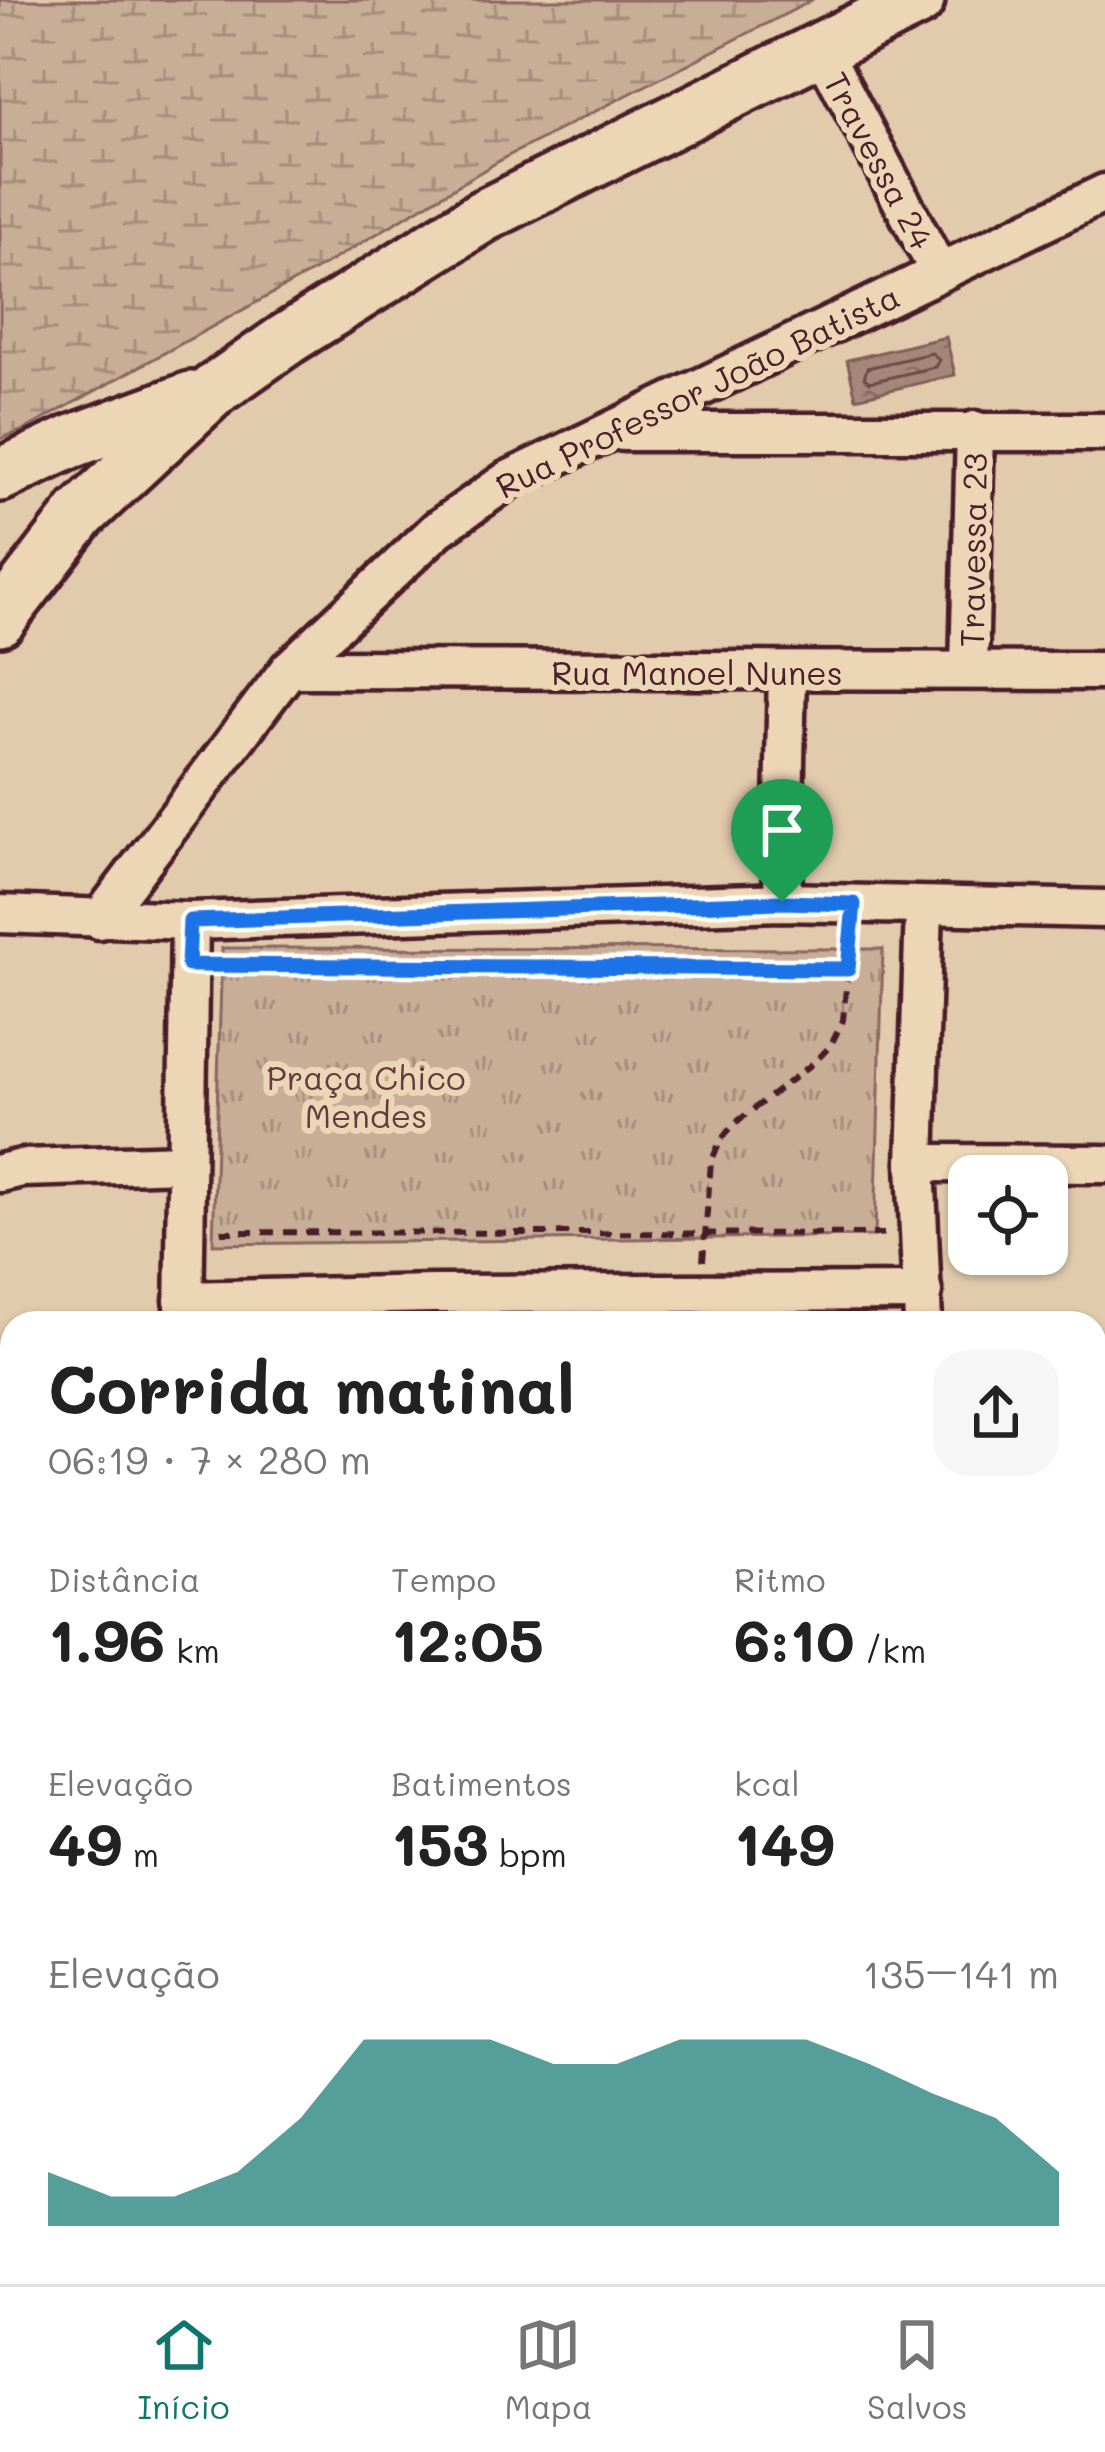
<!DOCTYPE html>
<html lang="pt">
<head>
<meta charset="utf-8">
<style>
  body { margin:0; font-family:Mali,sans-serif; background:#f6f6f6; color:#222; height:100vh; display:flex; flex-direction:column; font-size:45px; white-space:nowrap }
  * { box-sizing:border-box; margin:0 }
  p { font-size:39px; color:#767676 }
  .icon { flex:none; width:66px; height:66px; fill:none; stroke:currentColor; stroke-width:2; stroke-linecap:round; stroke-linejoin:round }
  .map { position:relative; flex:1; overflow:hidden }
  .drawer { position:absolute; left:0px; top:1311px; width:1107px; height:975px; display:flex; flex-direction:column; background:#fff; border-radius:36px 36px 0 0; box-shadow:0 3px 9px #0004 }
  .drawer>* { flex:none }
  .buttons { position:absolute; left:948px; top:1155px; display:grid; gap:24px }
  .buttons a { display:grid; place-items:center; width:120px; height:120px; border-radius:24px; background:#fff; box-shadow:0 3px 9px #0004; font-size:60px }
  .pin { position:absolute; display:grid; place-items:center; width:102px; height:102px; color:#fff; margin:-123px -51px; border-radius:50% 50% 50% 0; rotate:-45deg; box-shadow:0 0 12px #0007 }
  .pin .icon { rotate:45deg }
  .round { display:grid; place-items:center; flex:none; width:126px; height:126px; border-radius:36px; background:#f6f6f6 }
  .overview { display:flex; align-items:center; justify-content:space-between; height:204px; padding:0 48px }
  h1 { font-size:66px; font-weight:700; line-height:90px }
  .metrics { display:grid; grid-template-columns:repeat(3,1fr); gap:18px; height:204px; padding:12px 48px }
  .metrics div { display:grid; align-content:center }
  .metrics b { font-size:60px; font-weight:700 }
  .metrics small { font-size:33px; font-weight:400 }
  .metrics p { font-size:33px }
  .chart { height:336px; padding:24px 48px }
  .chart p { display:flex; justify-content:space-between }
  .chart svg { width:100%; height:216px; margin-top:12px; fill:#0f766e; opacity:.7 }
  .tabs { display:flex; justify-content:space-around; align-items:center; height:168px; border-top:3px solid #e0e0e0; background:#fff; font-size:33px; color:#767676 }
  .tabs a { display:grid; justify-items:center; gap:6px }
  .tabs .current { color:#0f766e }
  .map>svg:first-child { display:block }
  .built { fill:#d5bca2 }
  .wetland { fill:url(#wetland-marsh); stroke:#8a6661; stroke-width:3 }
  .park { fill:url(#park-tufts); stroke:#8a6661; stroke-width:3 }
  .water { fill:url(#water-ripples); stroke:#815d5a; stroke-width:3 }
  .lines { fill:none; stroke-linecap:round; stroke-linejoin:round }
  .shore { stroke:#6e494a; stroke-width:3 }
  .building { fill:url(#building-hatch); stroke:#4a1f2b; stroke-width:3 }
  .street-casing { stroke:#4a1f2b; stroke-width:45 }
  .secondary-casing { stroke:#4a1f2b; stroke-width:60 }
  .path { stroke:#4a1f2b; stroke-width:6; stroke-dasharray:12 9; stroke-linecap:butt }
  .street { stroke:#ecd6b5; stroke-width:36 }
  .secondary { stroke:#ecd6b5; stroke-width:51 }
  .route-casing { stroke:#fff; stroke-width:24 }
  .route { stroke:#1a73e8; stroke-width:15 }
  .labels { text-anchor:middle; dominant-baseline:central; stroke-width:12; stroke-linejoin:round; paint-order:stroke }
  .street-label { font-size:33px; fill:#4a1f2b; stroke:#ecd6b5 }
  .park-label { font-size:33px; fill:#633c41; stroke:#ecd6b5 }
</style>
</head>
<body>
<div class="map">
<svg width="1105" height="2284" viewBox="0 0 1105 2284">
  <defs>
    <pattern id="wetland-marsh" width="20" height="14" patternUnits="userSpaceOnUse" patternTransform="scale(3)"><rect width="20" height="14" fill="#c9ae97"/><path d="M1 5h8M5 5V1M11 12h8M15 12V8" fill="none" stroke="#a58d7b"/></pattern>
    <pattern id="park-tufts" width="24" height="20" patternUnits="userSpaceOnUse" patternTransform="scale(3)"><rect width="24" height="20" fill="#c9ae97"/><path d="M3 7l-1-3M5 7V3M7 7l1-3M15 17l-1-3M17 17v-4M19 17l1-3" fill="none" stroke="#a58d7b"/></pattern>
    <pattern id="water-ripples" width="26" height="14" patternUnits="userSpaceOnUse" patternTransform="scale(3)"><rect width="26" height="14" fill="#a58779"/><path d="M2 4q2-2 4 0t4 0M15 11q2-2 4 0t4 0" fill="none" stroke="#886e63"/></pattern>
    <pattern id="building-hatch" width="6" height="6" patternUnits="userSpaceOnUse" patternTransform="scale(3)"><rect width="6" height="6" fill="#b89a88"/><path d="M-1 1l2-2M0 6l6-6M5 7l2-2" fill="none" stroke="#987d6f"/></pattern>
  </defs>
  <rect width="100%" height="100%" fill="#e2cbad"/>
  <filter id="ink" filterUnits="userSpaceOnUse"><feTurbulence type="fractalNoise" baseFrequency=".00833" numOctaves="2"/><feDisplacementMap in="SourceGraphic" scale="24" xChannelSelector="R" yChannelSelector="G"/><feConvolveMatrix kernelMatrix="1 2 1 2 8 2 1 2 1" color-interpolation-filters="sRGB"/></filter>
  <g filter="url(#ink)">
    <!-- built -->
    <polygon class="built" points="212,2274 888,2274 888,2284 213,2284"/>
    <!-- wetland -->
    <polygon class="wetland" points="0,0 813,0 504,158 321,267 24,430 0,439"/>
    <!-- park -->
    <polygon class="park" points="222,948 883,949 875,1236 213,1244"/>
    <!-- water -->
    <polygon class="water" points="946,337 955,375 856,398 847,360"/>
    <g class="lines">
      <!-- shore -->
      <polygon class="shore" points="932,353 939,360 935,367 870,382 864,378 867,368"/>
    </g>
    <!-- building -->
    <g class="building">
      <rect x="543" y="2274" width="43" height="10"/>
      <rect x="603" y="2274" width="49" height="10"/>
      <rect x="663" y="2274" width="45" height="10"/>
      <rect x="727" y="2274" width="47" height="10"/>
      <rect x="791" y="2274" width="48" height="10"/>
    </g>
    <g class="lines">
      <defs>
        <g id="street">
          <polyline points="821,48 939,272"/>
          <polyline points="623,432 1105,432"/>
          <polyline points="289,669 1105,671"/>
          <polyline points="969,670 975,430"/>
          <polyline points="782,902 787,671"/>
          <polyline points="0,914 190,921 782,902 1105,909"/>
          <polyline points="99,920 289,669 438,529 508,480 1105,193"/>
          <polyline points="916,1163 1105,1164"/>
          <polyline points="0,1173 22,1168 185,1163"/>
          <polyline points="183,1300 433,1294 923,1292"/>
          <polyline points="184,1319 190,921"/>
          <polyline points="923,1323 916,1163 924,907"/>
          <polyline points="1095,1402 1105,1402"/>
          <polyline points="0,1408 12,1408"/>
          <polyline points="0,1638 12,1639"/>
          <polyline points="1095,1642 1105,1642"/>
          <polyline points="1095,1876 1105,1876"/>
          <polyline points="0,1877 12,1877"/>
          <polyline points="0,2118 12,2119"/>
          <polyline points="1095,2124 1105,2124"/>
          <polyline points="917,2274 917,2284"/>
          <polyline points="173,2284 173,2274"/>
        </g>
        <g id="secondary">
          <polyline points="0,475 71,442 191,398"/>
          <polyline points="0,619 81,514 214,390 287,339 483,216 918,0"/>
        </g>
      </defs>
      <!-- street casing -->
      <use href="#street" class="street-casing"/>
      <!-- secondary casing -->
      <use href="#secondary" class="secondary-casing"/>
      <!-- path -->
      <g class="path">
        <polyline points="221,966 848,969"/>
        <polyline points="221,1232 886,1234"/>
        <polyline points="703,1261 711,1162 721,1140 734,1124 816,1061 831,1045 843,1020 851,935"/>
      </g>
      <!-- street -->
      <use href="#street" class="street"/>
      <!-- secondary -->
      <use href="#secondary" class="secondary"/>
    </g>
  </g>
  <g class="lines" filter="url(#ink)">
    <defs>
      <polygon id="route" points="782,902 854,904 848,969 188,965 190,921"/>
    </defs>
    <!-- route casing -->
    <use href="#route" class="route-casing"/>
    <!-- route -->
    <use href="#route" class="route"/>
  </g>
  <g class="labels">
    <!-- street labels -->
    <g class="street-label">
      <text transform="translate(880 160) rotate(62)">Travessa 24</text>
      <text transform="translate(697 390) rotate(-26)">Rua Professor João Batista</text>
      <text transform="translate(972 550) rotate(-89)">Travessa 23</text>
      <text x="697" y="671">Rua Manoel Nunes</text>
    </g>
    <!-- park labels -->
    <g class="park-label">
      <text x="366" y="1076">Praça Chico<tspan x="366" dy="38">Mendes</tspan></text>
    </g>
  </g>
</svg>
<div class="buttons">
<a><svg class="icon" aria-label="locate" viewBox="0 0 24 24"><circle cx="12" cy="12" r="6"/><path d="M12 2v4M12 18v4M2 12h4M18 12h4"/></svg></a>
</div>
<div class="pin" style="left:782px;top:902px;background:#1e9e55"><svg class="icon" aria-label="arrive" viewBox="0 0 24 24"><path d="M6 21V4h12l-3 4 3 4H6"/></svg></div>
<section class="drawer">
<div class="overview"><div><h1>Corrida matinal</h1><p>06:19 · 7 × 280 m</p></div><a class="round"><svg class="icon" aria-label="share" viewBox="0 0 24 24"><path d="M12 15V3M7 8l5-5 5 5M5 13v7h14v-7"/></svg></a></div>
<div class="metrics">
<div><p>Distância</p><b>1.96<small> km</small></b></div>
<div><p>Tempo</p><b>12:05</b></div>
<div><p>Ritmo</p><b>6:10<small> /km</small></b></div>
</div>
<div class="metrics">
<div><p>Elevação</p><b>49<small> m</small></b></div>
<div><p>Batimentos</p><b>153<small> bpm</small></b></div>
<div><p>kcal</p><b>149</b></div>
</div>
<div class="chart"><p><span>Elevação</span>135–141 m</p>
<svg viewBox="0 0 160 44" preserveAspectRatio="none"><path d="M0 44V33L10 38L20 38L30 33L40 22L50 6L60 6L70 6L80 11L90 11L100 6L110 6L120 6L130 11L140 17L150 22L160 33V44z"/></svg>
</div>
</section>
</div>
<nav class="tabs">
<a class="current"><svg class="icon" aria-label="home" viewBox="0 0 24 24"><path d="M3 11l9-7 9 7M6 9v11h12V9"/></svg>Início</a>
<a><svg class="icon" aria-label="map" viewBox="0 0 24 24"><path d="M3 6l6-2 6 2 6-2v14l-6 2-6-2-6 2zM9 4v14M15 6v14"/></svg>Mapa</a>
<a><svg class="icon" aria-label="saved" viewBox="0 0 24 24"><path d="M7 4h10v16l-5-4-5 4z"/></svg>Salvos</a>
</nav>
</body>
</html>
